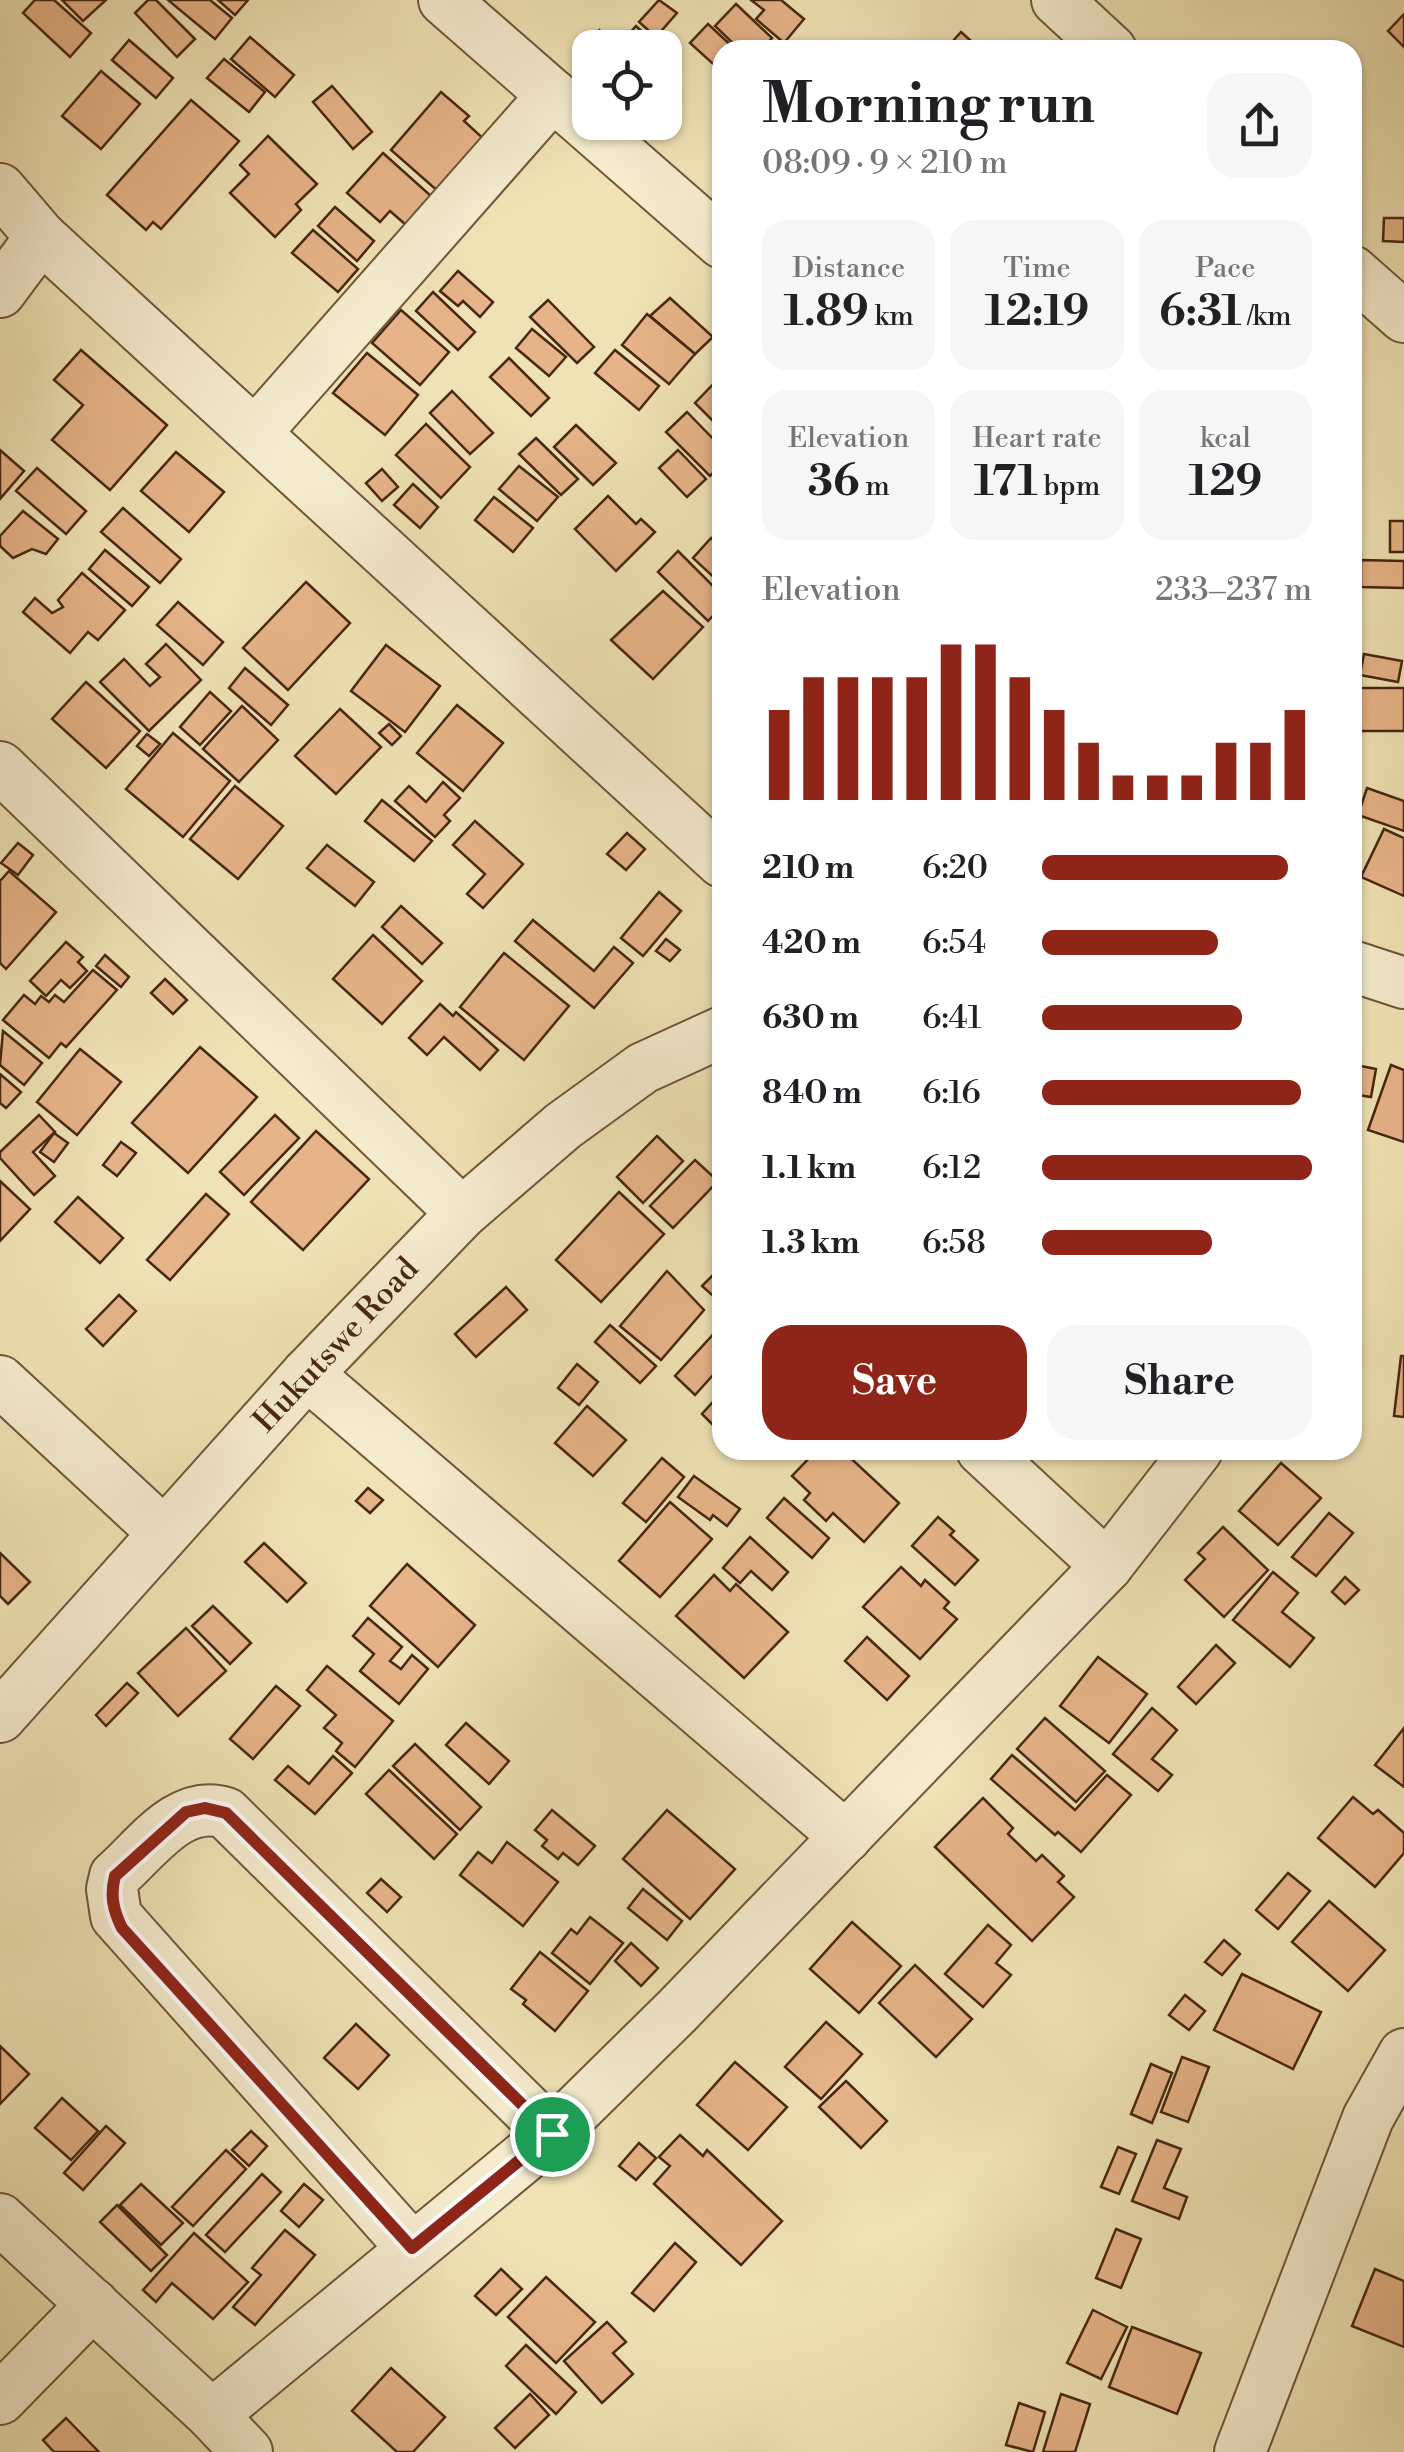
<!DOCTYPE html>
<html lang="en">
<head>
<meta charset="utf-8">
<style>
  body { margin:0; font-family:"Libre Bodoni",serif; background:#f6f6f6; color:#202124; height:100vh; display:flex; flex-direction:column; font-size:38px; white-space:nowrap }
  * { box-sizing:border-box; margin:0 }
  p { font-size:32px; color:#757577 }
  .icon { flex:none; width:55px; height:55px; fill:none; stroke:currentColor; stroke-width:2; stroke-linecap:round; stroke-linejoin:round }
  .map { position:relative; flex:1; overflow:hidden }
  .panel { position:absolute; left:712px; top:40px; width:650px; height:1420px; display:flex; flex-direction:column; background:#fff; border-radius:30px; box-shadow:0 2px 8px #0004 }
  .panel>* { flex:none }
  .fabs { position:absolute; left:572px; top:30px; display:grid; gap:20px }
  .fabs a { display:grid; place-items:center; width:110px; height:110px; border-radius:20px; background:#fff; box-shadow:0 2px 8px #0004; font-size:50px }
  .pin { position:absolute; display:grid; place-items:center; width:85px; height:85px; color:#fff; margin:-42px; border:5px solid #fff; border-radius:50%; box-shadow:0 2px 10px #0007 }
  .round { display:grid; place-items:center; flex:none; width:105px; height:105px; border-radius:30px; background:#f6f6f6 }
  .overview { display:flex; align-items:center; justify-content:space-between; height:170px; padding:0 50px }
  h1 { font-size:55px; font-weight:700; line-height:75px }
  .stats { display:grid; grid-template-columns:repeat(3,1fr); gap:15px; height:170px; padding:10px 50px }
  .stats div { display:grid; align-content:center; border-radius:25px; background:#f6f6f6; text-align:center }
  .stats b { font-size:42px; font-weight:700 }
  .stats small { font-size:28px; font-weight:400 }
  .stats p { font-size:28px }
  .chart { height:280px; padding:20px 50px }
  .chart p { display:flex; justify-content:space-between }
  .chart svg { width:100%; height:180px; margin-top:10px; stroke:#8f2418; stroke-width:6 }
  .action { display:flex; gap:20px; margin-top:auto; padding:20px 50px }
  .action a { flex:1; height:115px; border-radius:30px; background:#8f2418; color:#fff; font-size:40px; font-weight:700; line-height:115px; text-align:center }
  .action a+a { background:#f6f6f6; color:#202124 }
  ul { padding:0 50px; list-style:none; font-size:32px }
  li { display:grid; grid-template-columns:160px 120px 1fr; align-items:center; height:75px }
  li i { height:25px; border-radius:12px; background:#8f2418 }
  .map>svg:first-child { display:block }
  .building { fill:#e6b488; stroke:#472712; stroke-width:2.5 }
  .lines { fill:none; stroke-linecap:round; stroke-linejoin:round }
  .minor-casing { stroke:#71563a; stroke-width:54 }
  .minor { stroke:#f5ecce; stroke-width:50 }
  .route-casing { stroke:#fff; stroke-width:20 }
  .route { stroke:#8f2418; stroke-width:12 }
  .labels { text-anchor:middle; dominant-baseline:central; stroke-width:10; stroke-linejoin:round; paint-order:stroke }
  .street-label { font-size:32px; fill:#472712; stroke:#f5ecce }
</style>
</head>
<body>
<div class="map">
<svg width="1404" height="2452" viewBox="0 0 1404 2452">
  <rect width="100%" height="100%" fill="#efe2b4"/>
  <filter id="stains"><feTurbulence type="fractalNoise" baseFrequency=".002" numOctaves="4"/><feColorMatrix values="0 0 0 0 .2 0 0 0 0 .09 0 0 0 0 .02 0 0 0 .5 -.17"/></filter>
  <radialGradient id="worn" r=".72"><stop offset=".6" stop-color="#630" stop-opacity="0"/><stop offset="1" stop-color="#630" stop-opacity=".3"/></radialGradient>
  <!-- building -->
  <g class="building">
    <polygon points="35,0 54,0 91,33 70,57 23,13"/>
    <polygon points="62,0 106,0 83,21"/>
    <polygon points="148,0 156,0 195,39 177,57 135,13"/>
    <polygon points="168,0 210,0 232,18 215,39"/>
    <polygon points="218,0 248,0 235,15"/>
    <polygon points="659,0 677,13 656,37 639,22"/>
    <polygon points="751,0 781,0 804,19 784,43 756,19 764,10"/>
    <polygon points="736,4 772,38 761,50 740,50 715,26"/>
    <polygon points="1404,14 1404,47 1388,31"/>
    <polygon points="708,24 736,50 722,50 722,72 690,43"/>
    <polygon points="636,26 654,43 649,48 590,48 590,77 579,68 587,59 578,51 592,36 600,43 600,31 617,47"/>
    <polygon points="961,32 981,50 945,50"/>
    <polygon points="250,37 294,75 275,97 231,59"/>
    <polygon points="129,40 173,78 156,98 112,60"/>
    <polygon points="224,59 265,92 249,112 207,78"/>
    <polygon points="101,71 140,104 101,149 62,116"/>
    <polygon points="332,86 372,132 353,149 313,102"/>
    <polygon points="441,92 469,116 464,121 486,141 440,193 391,150"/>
    <polygon points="191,100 239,141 161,229 153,222 146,230 107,195"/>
    <polygon points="268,136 317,184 296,204 301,210 275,237 230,193 249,174 240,165"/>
    <polygon points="383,153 431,196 406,225 390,211 380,222 347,193"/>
    <polygon points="335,207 374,241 357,261 318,226"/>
    <polygon points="1384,218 1404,218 1404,242 1383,241"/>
    <polygon points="313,230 358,269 338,292 292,253"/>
    <polygon points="458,271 493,302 480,317 463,301 458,306 440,291"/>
    <polygon points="433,292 475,332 458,350 416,311"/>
    <polygon points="670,298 713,337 695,354 650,316"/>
    <polygon points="548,300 594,347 577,363 530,317"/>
    <polygon points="401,310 449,352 420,385 372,343"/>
    <polygon points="647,314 695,354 669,384 622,345"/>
    <polygon points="532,329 566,357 549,376 516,348"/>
    <polygon points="81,350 167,425 110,490 52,440 83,405 54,380"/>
    <polygon points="615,350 659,386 639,410 595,373"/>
    <polygon points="367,353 418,395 385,435 333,393"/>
    <polygon points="509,358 549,398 531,416 490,377"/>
    <polygon points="722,375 722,430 695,403"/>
    <polygon points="452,391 493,433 470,454 430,413"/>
    <polygon points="687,412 722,448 722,464 710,476 666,432"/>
    <polygon points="426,424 470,467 441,498 396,455"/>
    <polygon points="576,425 616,463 593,485 554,447"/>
    <polygon points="536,438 578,479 561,495 519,454"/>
    <polygon points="0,450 24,471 0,499"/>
    <polygon points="678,450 706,479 687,497 659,468"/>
    <polygon points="176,452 224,492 189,532 141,491"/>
    <polygon points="519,466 558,497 537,521 499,489"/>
    <polygon points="37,468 86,511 66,534 16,491"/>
    <polygon points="382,469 398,487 382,501 366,483"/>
    <polygon points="413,484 438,507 420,528 394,505"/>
    <polygon points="608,496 636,524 641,519 655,532 616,571 575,529"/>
    <polygon points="494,497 533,528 513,552 475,520"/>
    <polygon points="123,508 181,559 160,583 101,532"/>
    <polygon points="23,511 58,539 46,554 32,549 13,558 0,546 0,536"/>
    <rect x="1390" y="521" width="14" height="31"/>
    <polygon points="711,538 722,549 722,585 693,558"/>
    <polygon points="105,550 149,587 132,606 89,569"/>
    <polygon points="678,551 722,595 722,606 708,621 658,572"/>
    <polygon points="1361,560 1404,561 1404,588 1361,587"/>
    <polygon points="82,573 125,610 98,640 88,632 70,653 23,612 35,598 52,613 63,607 58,600"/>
    <polygon points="306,582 350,623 288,690 243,648"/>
    <polygon points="663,591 703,627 653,679 611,640"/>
    <polygon points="178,602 223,642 203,665 157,625"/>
    <polygon points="166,644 201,680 149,731 100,682 124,659 150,686 160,677 146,664"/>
    <polygon points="386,645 440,686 405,732 351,691"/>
    <polygon points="1364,654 1402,661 1398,682 1360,675"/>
    <polygon points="245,668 288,705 271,725 229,688"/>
    <polygon points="86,682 140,731 106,768 52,719"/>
    <rect x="1356" y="688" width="48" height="43"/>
    <polygon points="210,692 231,711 200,745 180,727"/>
    <polygon points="457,705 503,743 463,791 417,753"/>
    <polygon points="242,706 278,740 239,782 203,749"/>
    <polygon points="340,709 381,747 336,794 295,756"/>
    <polygon points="389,724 401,736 392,745 379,733"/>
    <polygon points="173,733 230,781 183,837 126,789"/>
    <polygon points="147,734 160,744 149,756 137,746"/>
    <polygon points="443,782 460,798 444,815 450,821 435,837 395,801 409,786 426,802"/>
    <polygon points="235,786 283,826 238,879 190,839"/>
    <polygon points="1367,788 1404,801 1404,831 1358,815"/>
    <polygon points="382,800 432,841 414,861 365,821"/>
    <polygon points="475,821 523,864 483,908 467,894 485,874 453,845"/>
    <polygon points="1384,829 1404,838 1404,896 1361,877"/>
    <polygon points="627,833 645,849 626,870 607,854"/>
    <polygon points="18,843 33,855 18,875 1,863"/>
    <polygon points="327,845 374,882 355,906 307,868"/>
    <polygon points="9,871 56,912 6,969 0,963 0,881"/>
    <polygon points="659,892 681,911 643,956 621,938"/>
    <polygon points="401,906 442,943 422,964 382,927"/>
    <polygon points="533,920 594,971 614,947 633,963 594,1008 515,941"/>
    <polygon points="373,935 422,981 382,1024 333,979"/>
    <polygon points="666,939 680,950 670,961 656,951"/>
    <polygon points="66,942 83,957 78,962 87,971 70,988 61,980 46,996 30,981"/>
    <polygon points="504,953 569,1006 524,1060 460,1007"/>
    <polygon points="105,955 129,977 121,987 96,966"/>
    <polygon points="93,970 117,990 66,1047 61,1043 49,1058 3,1020 24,995 35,1004 41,996 49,1002 55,995 64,1002"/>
    <polygon points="165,979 187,1000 173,1014 151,993"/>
    <polygon points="440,1004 453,1016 456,1012 498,1050 480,1070 444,1037 427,1055 409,1038"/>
    <polygon points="3,1031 42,1063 24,1085 0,1065"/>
    <polygon points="200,1047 257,1097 188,1173 132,1123"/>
    <polygon points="80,1049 121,1082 77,1135 37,1102"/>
    <polygon points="1356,1065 1376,1069 1371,1097 1352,1094"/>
    <polygon points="1391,1065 1404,1070 1404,1142 1368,1130"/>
    <polygon points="0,1074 21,1092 6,1108 0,1103"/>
    <polygon points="39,1115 55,1132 33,1152 55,1176 34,1195 0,1158 0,1152"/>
    <polygon points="275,1115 299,1138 244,1195 220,1172"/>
    <polygon points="316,1131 369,1179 303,1250 251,1202"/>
    <polygon points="54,1133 68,1143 54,1162 40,1152"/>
    <polygon points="657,1136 683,1161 643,1203 617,1177"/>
    <polygon points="121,1142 136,1153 117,1176 103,1165"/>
    <polygon points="695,1160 718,1181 673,1228 650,1206"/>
    <polygon points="0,1181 30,1209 0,1241"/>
    <polygon points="619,1192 664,1234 601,1302 556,1260"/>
    <polygon points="206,1194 229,1214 170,1280 147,1260"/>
    <polygon points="78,1197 123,1238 100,1263 55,1222"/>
    <polygon points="718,1270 722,1274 720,1302 702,1286"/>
    <polygon points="667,1271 704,1310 661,1360 620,1326"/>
    <polygon points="506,1287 527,1310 476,1357 455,1334"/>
    <polygon points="119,1295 136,1311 103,1346 86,1329"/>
    <polygon points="610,1325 656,1366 640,1383 595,1342"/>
    <polygon points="719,1328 722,1331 722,1365 695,1395 675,1376"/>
    <polygon points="1401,1356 1404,1356 1404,1417 1394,1416"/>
    <polygon points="577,1364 598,1382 579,1405 558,1388"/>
    <polygon points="721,1393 722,1395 722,1434 702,1414"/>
    <polygon points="587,1406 626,1440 593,1476 555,1443"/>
    <polygon points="817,1450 842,1450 899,1503 864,1542 833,1513 826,1521 804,1500 810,1493 792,1476"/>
    <polygon points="662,1458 684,1477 646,1522 623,1503"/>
    <polygon points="1281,1463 1321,1498 1278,1545 1239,1511"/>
    <polygon points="694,1476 740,1509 727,1526 713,1515 710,1520 678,1497"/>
    <polygon points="368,1488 383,1500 370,1513 356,1501"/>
    <polygon points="784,1498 829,1538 812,1558 767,1518"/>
    <polygon points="670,1502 712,1539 660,1597 619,1561"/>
    <polygon points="1329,1513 1353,1533 1316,1576 1292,1557"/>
    <polygon points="938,1517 954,1531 950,1535 978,1560 955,1585 912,1546"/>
    <polygon points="1223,1527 1268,1570 1224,1617 1185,1580 1205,1559 1198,1553"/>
    <polygon points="750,1537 788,1572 772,1590 751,1571 740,1583 723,1568"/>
    <polygon points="264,1543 306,1583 287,1602 245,1562"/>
    <polygon points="0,1553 30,1582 8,1604 0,1596"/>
    <polygon points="407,1564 475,1625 438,1667 370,1606"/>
    <polygon points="901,1567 921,1586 925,1580 949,1602 944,1608 957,1619 920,1659 863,1607"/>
    <polygon points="1273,1572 1298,1593 1282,1612 1314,1638 1290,1667 1233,1620"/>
    <polygon points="714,1575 730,1591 736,1584 788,1632 744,1678 676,1616"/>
    <polygon points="1345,1577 1359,1590 1345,1604 1332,1592"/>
    <polygon points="213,1606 251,1643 230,1664 192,1626"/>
    <polygon points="368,1618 402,1647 390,1661 401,1669 412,1655 428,1669 399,1704 360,1671 374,1654 353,1636"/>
    <polygon points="186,1628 226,1671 178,1716 138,1673"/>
    <polygon points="867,1637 909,1676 887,1700 845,1661"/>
    <polygon points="1216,1645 1235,1663 1196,1704 1178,1687"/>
    <polygon points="1098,1657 1147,1694 1109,1743 1060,1706"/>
    <polygon points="327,1666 393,1721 355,1767 336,1751 342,1743 324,1728 336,1715 307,1690"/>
    <polygon points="127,1683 138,1693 106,1726 96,1715"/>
    <polygon points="276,1686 300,1706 253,1759 230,1739"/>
    <polygon points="1152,1708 1177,1730 1152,1759 1172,1775 1158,1791 1113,1754"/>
    <polygon points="1045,1718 1105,1771 1076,1802 1017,1749"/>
    <polygon points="466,1723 509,1761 489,1784 446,1745"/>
    <polygon points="1404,1728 1404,1787 1375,1765"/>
    <polygon points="415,1744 481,1807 460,1830 393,1766"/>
    <polygon points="1012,1755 1075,1810 1107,1775 1131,1795 1081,1852 1058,1832 1055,1835 991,1779"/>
    <polygon points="333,1756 352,1773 315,1814 275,1780 288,1766 309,1784"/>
    <polygon points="389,1770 457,1834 434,1859 366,1794"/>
    <polygon points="1353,1797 1373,1814 1378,1810 1404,1833 1404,1853 1375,1887 1318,1838"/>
    <polygon points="983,1798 1013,1828 1008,1834 1036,1861 1042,1855 1064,1876 1058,1882 1074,1897 1032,1941 935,1847"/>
    <polygon points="552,1810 595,1846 578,1865 563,1853 558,1859 542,1846 547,1840 535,1830"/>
    <polygon points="667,1810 735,1869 690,1919 623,1859"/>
    <polygon points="507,1842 558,1882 523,1926 460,1875 478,1852 492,1863"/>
    <polygon points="1288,1873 1310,1891 1278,1929 1256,1910"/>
    <polygon points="381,1879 401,1897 387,1912 367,1893"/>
    <polygon points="643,1889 682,1921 667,1940 628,1908"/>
    <polygon points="1329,1901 1385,1950 1348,1991 1292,1942"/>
    <polygon points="590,1917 623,1943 590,1984 552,1953 571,1929 577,1934"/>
    <polygon points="852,1922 901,1966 859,2013 810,1969"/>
    <polygon points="988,1925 1011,1945 996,1963 1011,1975 983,2007 945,1974"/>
    <polygon points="1224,1940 1240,1954 1222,1975 1205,1962"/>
    <polygon points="631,1943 658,1968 641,1986 615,1961"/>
    <polygon points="540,1952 588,1991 555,2031 523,2004 526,2000 511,1989"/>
    <polygon points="915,1965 972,2019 936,2057 879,2003"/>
    <polygon points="1242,1974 1321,2012 1293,2069 1214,2030"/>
    <polygon points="1185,1995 1205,2011 1189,2030 1169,2015"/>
    <polygon points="826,2022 862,2054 821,2099 785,2067"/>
    <polygon points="356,2024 389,2055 358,2089 324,2058"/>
    <polygon points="0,2046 29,2074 0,2104"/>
    <polygon points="1182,2057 1209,2067 1188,2122 1161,2112"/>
    <polygon points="735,2062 787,2107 748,2150 697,2105"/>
    <polygon points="1151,2064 1172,2073 1152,2123 1131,2114"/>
    <polygon points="846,2081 887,2121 861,2148 819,2107"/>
    <polygon points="62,2098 98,2131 71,2160 35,2128"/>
    <polygon points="106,2126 125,2143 83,2190 64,2173"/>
    <polygon points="251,2131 267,2146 249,2166 232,2150"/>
    <polygon points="680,2135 703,2156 707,2150 782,2221 741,2265 654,2184 670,2166 659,2157"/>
    <polygon points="1157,2140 1181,2149 1164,2188 1187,2197 1179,2219 1132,2201"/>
    <polygon points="639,2143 656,2158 636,2180 619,2166"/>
    <polygon points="1118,2147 1136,2154 1119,2194 1101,2187"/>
    <polygon points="226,2150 246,2169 193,2226 172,2207"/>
    <polygon points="262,2174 281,2192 225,2252 206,2235"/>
    <polygon points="141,2184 183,2223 161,2245 120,2205"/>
    <polygon points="304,2184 323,2200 299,2227 281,2211"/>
    <polygon points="117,2205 167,2255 151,2271 100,2222"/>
    <polygon points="1116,2229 1141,2239 1121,2288 1096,2278"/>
    <polygon points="285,2230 315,2255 255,2325 233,2307 261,2275 252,2268"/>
    <polygon points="194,2233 248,2282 213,2319 172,2283 156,2302 143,2290"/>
    <polygon points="675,2243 696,2262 654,2311 632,2293"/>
    <polygon points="501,2269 522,2289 496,2315 475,2296"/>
    <polygon points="1375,2269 1404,2281 1404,2347 1352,2326"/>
    <polygon points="546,2277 595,2322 556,2363 508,2317"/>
    <polygon points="1093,2310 1127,2327 1101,2379 1067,2363"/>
    <polygon points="607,2322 626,2342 613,2353 633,2374 602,2403 564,2361"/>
    <polygon points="1132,2327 1201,2353 1177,2414 1109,2387"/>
    <polygon points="526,2345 576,2392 556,2414 506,2366"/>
    <polygon points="391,2368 445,2417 413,2452 397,2452 352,2411"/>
    <polygon points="530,2394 549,2415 515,2448 495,2428"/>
    <polygon points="1061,2394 1090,2404 1075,2452 1043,2452"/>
    <polygon points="1019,2403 1045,2412 1033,2452 1006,2445"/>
    <polygon points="66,2418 99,2452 54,2452 43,2440"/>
  </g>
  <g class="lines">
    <defs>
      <g id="minor">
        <polyline points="444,0 722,243"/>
        <polyline points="1057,0 1111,50"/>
        <polyline points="0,189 41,237 722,862"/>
        <polyline points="1352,271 1404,317"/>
        <polyline points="0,292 41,237"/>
        <polyline points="256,432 553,95"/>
        <polyline points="0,767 462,1213"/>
        <polyline points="1352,966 1404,983"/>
        <polyline points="307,1374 846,1837"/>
        <polyline points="0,1381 163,1532"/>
        <polyline points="982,1450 1107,1566"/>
        <polyline points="0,1717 307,1374 462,1213 563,1126 643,1068 722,1032"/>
        <polyline points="0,2219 212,2415 247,2452"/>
        <path d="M412,2248L116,1916L112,1889L115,1876C147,1848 180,1798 226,1813L552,2134"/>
        <polyline points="0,2399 93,2304"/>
        <polyline points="212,2415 552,2134 677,2011 1107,1566 1197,1450"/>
        <polyline points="1240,2452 1368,2118 1404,2054"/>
      </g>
    </defs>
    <!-- minor casing -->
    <use href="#minor" class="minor-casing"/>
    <!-- minor -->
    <use href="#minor" class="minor"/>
  </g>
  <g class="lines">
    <defs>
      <path id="route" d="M205,1808L226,1813L552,2134L412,2248L122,1928C113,1910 110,1895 115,1876L186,1812Z"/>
    </defs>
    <!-- route casing -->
    <use href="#route" class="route-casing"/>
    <!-- route -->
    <use href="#route" class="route"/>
  </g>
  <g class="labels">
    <!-- street labels -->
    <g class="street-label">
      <text transform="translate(336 1345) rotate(-47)">Hukutswe Road</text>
    </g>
  </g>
  <rect width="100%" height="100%" filter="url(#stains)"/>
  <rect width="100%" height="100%" fill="url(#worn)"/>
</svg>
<div class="fabs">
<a><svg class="icon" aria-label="locate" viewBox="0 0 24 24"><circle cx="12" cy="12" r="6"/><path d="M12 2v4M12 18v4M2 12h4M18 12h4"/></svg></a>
</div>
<div class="pin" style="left:552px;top:2134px;background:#1e9e55"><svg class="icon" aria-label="arrive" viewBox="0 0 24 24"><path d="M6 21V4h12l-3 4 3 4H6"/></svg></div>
<section class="panel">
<div class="overview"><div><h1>Morning run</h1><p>08:09 · 9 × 210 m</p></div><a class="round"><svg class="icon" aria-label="share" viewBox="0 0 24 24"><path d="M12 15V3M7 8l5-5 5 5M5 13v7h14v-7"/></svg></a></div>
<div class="stats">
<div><p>Distance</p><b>1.89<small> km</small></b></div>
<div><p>Time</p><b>12:19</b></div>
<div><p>Pace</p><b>6:31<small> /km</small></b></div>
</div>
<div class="stats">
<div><p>Elevation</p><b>36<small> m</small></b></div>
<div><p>Heart rate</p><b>171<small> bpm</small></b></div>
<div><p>kcal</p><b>129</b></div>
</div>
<div class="chart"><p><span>Elevation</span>233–237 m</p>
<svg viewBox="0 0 160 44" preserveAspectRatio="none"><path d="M5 44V22M15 44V14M25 44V14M35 44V14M45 44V14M55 44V6M65 44V6M75 44V14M85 44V22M95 44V30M105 44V38M115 44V38M125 44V38M135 44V30M145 44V30M155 44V22"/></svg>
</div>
<ul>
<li><b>210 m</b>6:20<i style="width:91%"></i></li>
<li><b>420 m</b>6:54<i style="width:65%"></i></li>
<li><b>630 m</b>6:41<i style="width:74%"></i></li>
<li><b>840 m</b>6:16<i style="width:96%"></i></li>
<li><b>1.1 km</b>6:12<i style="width:100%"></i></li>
<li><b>1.3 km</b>6:58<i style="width:63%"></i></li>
</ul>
<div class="action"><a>Save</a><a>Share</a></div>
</section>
</div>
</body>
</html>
